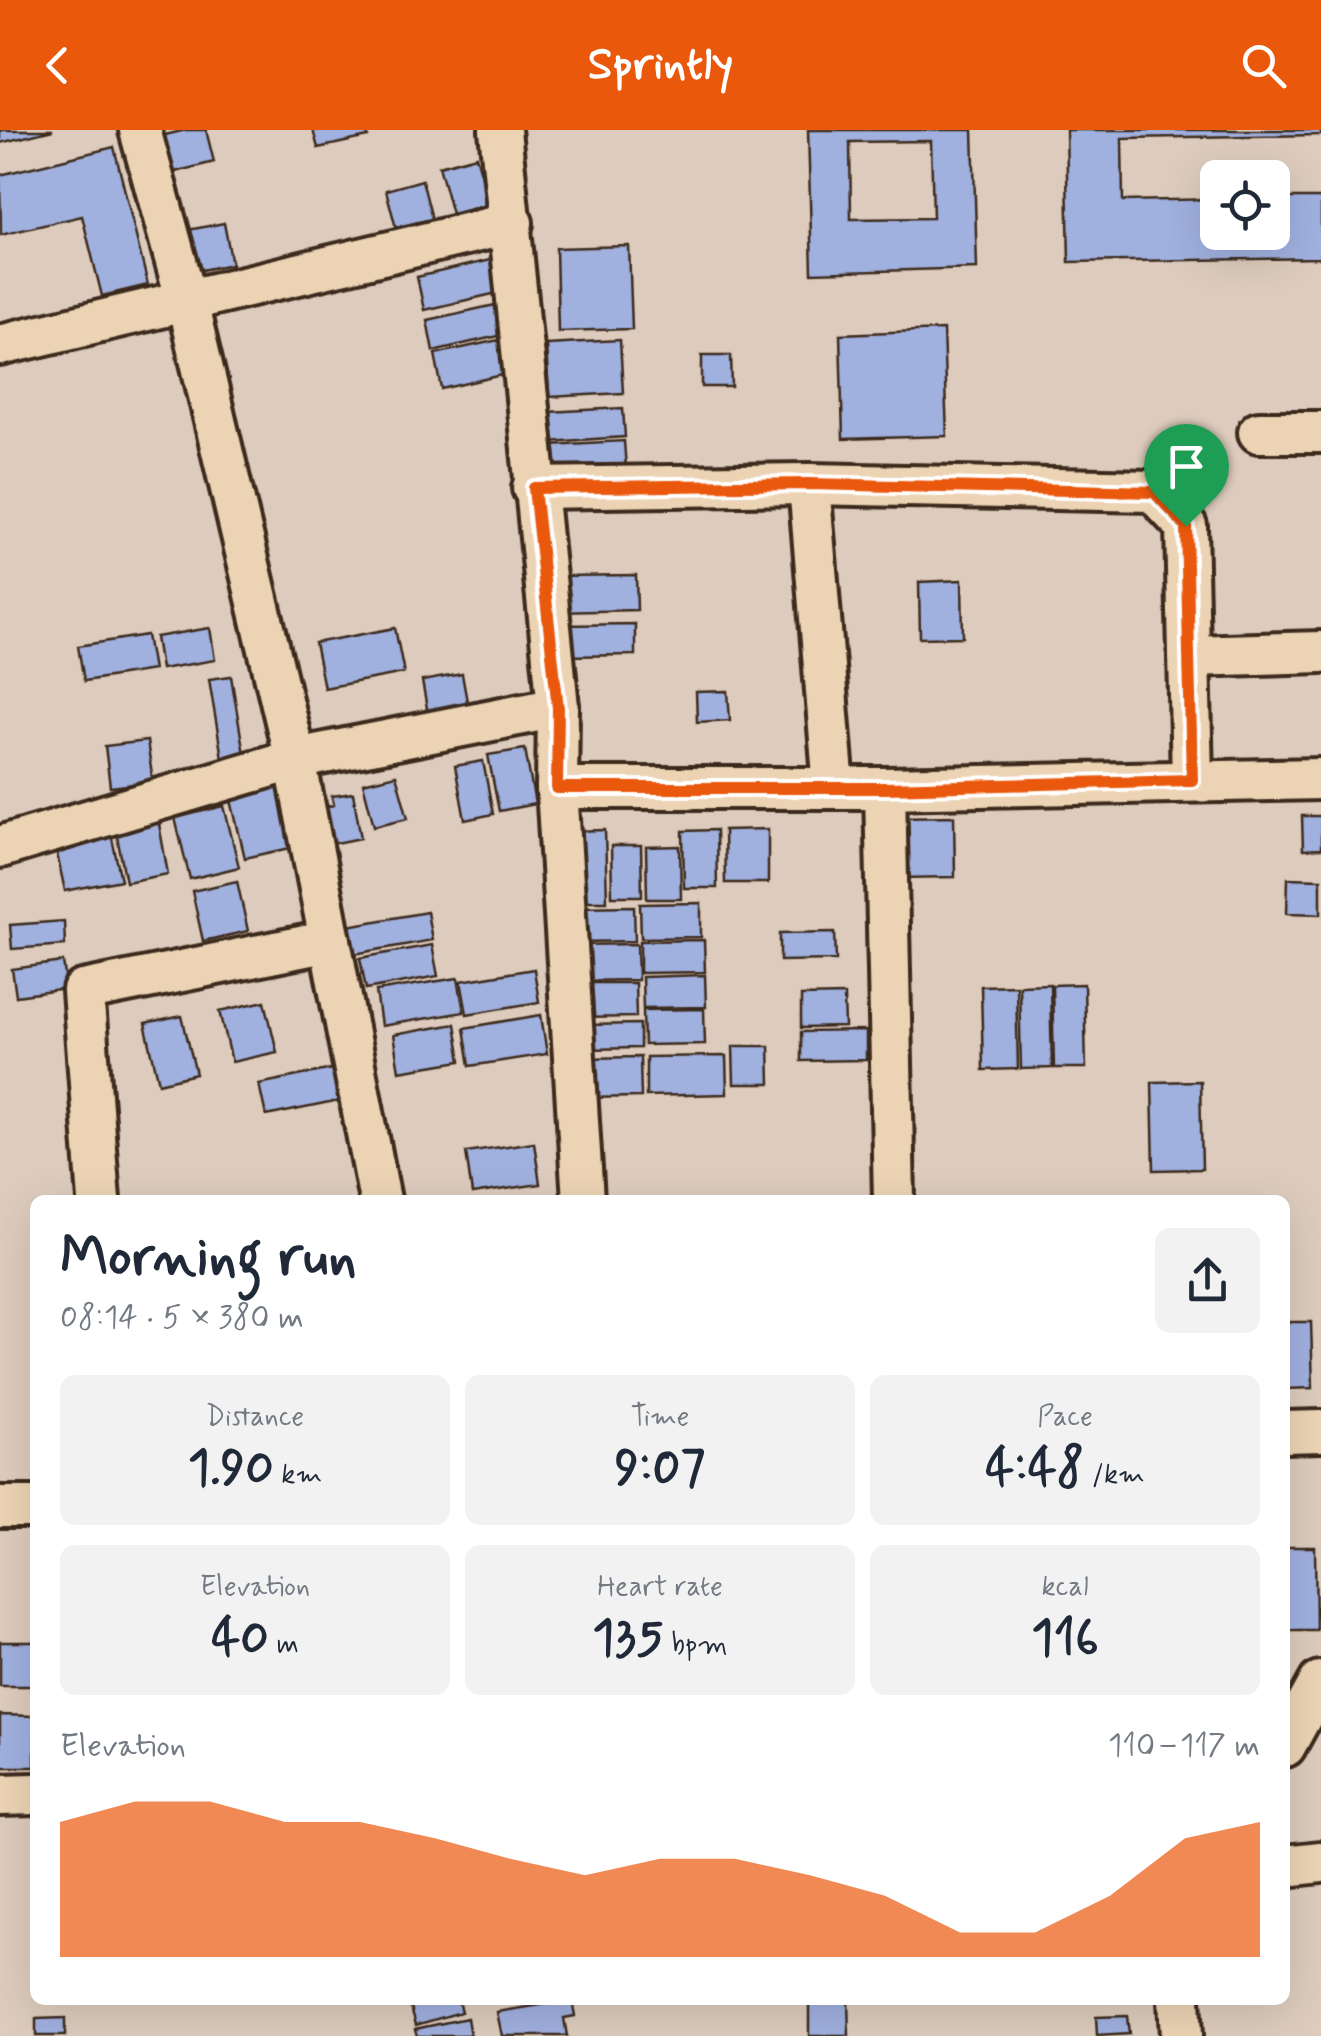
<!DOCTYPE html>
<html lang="en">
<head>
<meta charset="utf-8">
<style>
  body { margin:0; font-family:Mynerve,sans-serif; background:#f2f2f3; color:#1f2937; height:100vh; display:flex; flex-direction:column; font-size:38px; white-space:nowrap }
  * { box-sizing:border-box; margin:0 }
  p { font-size:32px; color:#747a83 }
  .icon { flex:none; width:55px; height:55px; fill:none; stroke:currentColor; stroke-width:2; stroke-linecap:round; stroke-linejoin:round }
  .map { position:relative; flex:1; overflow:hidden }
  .details { position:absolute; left:30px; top:1065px; width:1260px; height:810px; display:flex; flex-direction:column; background:#fff; border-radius:15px; box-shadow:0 10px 40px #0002 }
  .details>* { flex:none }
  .fabs { position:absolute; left:1200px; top:30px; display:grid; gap:20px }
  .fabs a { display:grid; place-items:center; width:90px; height:90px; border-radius:15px; background:#fff; box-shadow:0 10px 40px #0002; font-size:50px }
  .pin { position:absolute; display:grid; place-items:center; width:85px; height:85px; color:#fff; margin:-102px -42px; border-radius:50% 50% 50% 0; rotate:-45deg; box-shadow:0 0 10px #0007 }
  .pin .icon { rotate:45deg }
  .round { display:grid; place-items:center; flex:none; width:105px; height:105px; border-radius:15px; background:#f2f2f3 }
  .head { display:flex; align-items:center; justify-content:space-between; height:170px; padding:0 30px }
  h1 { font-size:55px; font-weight:700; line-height:75px }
  .figures { display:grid; grid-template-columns:repeat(3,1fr); gap:15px; height:170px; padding:10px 30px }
  .figures div { display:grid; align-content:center; border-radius:15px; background:#f2f2f3; text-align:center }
  .figures b { font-size:50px; font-weight:700 }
  .figures small { font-size:28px; font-weight:400 }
  .figures p { font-size:28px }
  .chart { height:280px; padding:20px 30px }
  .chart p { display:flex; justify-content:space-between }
  .chart svg { width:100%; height:180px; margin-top:10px; fill:#ea580c; opacity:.7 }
  header { display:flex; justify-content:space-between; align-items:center; height:130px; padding:0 30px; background:#ea580c; color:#fff; font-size:45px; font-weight:700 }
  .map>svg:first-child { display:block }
  .building { fill:#a0b0df; stroke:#3b2a1e; stroke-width:2.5; fill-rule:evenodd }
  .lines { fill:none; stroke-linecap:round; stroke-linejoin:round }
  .minor-casing { stroke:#3b2a1e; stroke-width:48 }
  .minor { stroke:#ecd3b4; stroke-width:40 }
  .route-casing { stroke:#fff; stroke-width:20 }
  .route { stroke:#ea580c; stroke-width:12 }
</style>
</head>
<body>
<header><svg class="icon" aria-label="back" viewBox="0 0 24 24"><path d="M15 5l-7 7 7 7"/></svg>Sprintly<svg class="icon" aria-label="search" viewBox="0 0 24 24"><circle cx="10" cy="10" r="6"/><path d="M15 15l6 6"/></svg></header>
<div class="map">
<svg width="1321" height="1906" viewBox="0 0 1321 1906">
  <rect width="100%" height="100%" fill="#ddccbd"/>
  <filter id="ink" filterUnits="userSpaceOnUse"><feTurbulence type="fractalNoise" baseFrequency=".01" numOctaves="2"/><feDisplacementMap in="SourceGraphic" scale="20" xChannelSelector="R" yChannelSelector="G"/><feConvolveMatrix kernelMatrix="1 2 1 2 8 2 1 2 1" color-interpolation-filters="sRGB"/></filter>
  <g filter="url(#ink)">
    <!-- building -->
    <g class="building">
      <polygon points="0,0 53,0 0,13"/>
      <polygon points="186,0 206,0 214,32 171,43 161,6"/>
      <polygon points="313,0 367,0 368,7 318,18"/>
      <path d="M808,0H973L977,138L812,143ZM931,11L933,88L851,89L850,12Z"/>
      <polygon points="1066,0 1321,0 1321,5 1122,8 1123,71 1218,69 1218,102 1272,102 1272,68 1321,68 1321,128 1069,132"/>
      <polygon points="114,17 148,155 102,166 82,86 1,105 0,45"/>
      <polygon points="476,26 490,74 452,84 439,36"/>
      <polygon points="422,50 432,89 396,98 386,60"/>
      <polygon points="224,93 232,134 192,142 183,101"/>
      <polygon points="629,116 632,199 558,201 556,118"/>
      <polygon points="490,130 497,163 424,180 417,147"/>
      <polygon points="495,175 502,205 433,221 427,190"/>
      <polygon points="943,200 947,306 843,309 840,204"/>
      <polygon points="503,209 511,243 442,259 435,224"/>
      <polygon points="620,210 623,263 549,267 546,214"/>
      <polygon points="702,225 731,225 732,257 702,257"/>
      <polygon points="623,278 625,307 548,312 547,282"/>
      <polygon points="624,311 626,339 550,343 549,315"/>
      <polygon points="636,445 637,480 558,482 558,446"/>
      <polygon points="962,450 963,507 920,508 919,452"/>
      <polygon points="635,494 635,525 561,526 561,495"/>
      <polygon points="210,498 215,530 161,539 156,507"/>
      <polygon points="395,498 404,543 324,558 315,513"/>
      <polygon points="147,505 153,540 84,551 78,516"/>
      <polygon points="462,544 470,588 430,596 422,551"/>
      <polygon points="231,546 245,630 223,634 209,549"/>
      <polygon points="728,561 730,590 697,592 696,562"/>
      <polygon points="147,611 153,652 110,657 105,616"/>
      <polygon points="525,619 535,674 499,681 488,625"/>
      <polygon points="483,631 493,684 465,690 455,636"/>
      <polygon points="396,645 408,688 374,696 363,653"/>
      <polygon points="281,655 295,717 245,728 230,666"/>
      <polygon points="353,663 361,708 326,715 319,678 334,675 332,666"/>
      <polygon points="224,676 239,737 190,749 175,688"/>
      <polygon points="157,683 168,744 126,752 114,691"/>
      <polygon points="954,686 955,747 899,748 898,687"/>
      <polygon points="1302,686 1321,686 1321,719 1303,720"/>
      <polygon points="110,699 121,750 65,761 54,710"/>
      <polygon points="768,699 768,753 725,753 724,700"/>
      <polygon points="605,700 607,771 573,771 572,701"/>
      <polygon points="716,700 717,758 684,758 683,701"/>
      <polygon points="611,716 641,716 642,766 612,766"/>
      <polygon points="680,716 681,769 647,769 646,717"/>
      <polygon points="1288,748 1321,749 1321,784 1287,783"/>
      <polygon points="237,751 248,801 203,811 192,761"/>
      <polygon points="701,773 701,807 641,808 640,774"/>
      <polygon points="634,776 635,811 576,812 576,777"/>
      <polygon points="427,782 432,810 354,824 348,796"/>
      <polygon points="64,791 65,815 12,819 10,795"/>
      <polygon points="835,802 836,830 780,831 780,803"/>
      <polygon points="704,810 705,842 640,843 640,811"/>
      <polygon points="637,814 638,850 576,851 575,815"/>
      <polygon points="432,815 438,846 366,859 360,828"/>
      <polygon points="63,832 67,859 16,866 12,839"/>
      <polygon points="534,839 539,872 467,884 461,851"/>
      <polygon points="705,845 706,877 643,878 642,847"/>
      <polygon points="458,848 464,882 381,896 376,861"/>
      <polygon points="579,853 635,853 636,887 579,888"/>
      <polygon points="1050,854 1052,938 1021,939 1019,855"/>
      <polygon points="1084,854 1086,938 1054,938 1052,855"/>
      <polygon points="1016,855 1018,939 983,940 981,856"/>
      <polygon points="844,865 845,897 801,898 801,866"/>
      <polygon points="265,871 277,922 232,932 220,881"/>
      <polygon points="704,879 705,914 644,915 643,880"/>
      <polygon points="541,885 547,924 470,936 464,898"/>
      <polygon points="182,886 196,944 159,953 145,894"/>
      <polygon points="455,894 461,931 399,941 393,905"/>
      <polygon points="640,894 640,918 584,919 584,895"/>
      <polygon points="866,901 866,930 801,931 801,902"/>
      <polygon points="733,916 769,916 770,954 734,954"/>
      <polygon points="726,926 727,964 646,966 646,927"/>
      <polygon points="640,927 641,967 583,968 582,928"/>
      <polygon points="337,938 344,970 266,986 259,954"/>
      <polygon points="1200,951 1202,1039 1154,1040 1152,952"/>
      <polygon points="534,1012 540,1054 472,1064 466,1022"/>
      <polygon points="1285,1192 1311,1192 1313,1258 1285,1259"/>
      <polygon points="1285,1417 1315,1417 1316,1500 1285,1500"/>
      <polygon points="0,1512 35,1512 34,1556 0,1556"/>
      <polygon points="0,1585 35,1586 35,1637 0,1637"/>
      <polygon points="409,1870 458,1870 461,1882 416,1895"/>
      <polygon points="572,1870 575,1886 564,1888 567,1906 502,1906 497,1882"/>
      <polygon points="809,1870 848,1870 849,1906 809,1906"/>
      <polygon points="1127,1886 1129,1904 1097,1906 1096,1887"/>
      <polygon points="65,1888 65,1906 36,1906 36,1889"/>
      <polygon points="467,1888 470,1906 417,1906 415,1899"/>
    </g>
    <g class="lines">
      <defs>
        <g id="minor">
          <polyline points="140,0 186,168 295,629 380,1070"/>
          <polyline points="500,0 558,577 557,658 583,1070"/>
          <polyline points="0,215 512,93"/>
          <polyline points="1259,302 1321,302"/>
          <polyline points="809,354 834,658"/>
          <polyline points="533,358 809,354 1153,361 1186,396 1192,650"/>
          <polyline points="1189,526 1321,522"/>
          <polyline points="557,658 885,658 1321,649"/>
          <polyline points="885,658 894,1070"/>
          <polyline points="0,717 295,629 558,577"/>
          <polyline points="99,1070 83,861 330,811"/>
          <polyline points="1285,1302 1321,1301"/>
          <polyline points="0,1377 35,1377"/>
          <polyline points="1285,1616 1320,1552"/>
          <polyline points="0,1665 35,1664"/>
          <polyline points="1285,1736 1321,1732"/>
          <polyline points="1179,1870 1181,1906"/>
        </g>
      </defs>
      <!-- minor casing -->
      <use href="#minor" class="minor-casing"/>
      <!-- minor -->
      <use href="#minor" class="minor"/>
    </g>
  </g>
  <g class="lines" filter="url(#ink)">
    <defs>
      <polygon id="route" points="808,354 1154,362 1186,396 1192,650 885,658 557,658 558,578 534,358"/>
    </defs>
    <!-- route casing -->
    <use href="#route" class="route-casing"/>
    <!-- route -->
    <use href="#route" class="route"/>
  </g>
</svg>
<div class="fabs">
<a><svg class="icon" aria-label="locate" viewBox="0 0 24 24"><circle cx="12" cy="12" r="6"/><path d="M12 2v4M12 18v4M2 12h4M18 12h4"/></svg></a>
</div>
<div class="pin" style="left:1186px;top:396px;background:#1e9e55"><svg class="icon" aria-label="arrive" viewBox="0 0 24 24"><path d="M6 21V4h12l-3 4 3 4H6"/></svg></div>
<section class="details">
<div class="head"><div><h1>Morning run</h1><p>08:14 · 5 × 380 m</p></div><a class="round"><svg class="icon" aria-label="share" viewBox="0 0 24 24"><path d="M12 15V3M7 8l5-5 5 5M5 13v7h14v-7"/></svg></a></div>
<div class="figures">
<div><p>Distance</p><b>1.90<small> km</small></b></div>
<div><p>Time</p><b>9:07</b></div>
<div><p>Pace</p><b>4:48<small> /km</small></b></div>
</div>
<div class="figures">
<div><p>Elevation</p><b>40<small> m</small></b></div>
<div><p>Heart rate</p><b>135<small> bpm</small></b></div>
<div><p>kcal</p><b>116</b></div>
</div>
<div class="chart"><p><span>Elevation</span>110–117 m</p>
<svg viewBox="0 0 160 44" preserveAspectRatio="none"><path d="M0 44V11L10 6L20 6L30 11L40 11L50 15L60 20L70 24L80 20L90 20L100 24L110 29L120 38L130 38L140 29L150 15L160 11V44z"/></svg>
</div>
</section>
</div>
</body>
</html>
